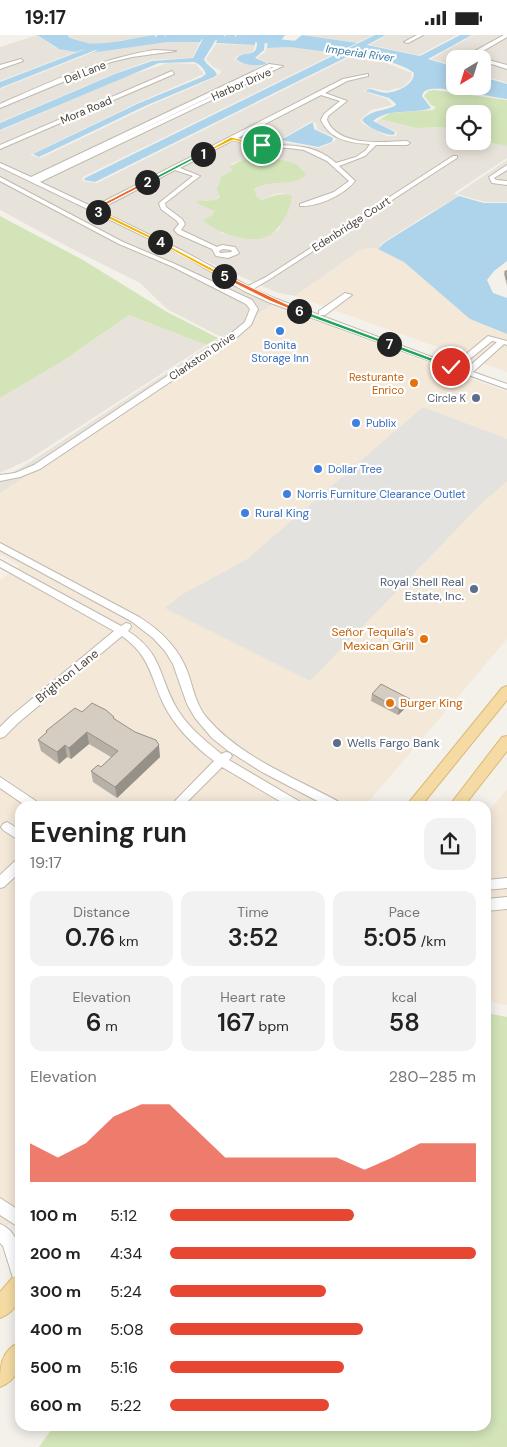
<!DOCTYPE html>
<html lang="en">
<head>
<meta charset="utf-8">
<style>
  body { margin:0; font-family:"DM Sans",sans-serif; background:#f2f2f2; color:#222; height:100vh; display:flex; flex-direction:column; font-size:19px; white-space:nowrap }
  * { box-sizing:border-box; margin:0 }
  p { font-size:16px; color:#767676 }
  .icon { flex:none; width:28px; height:28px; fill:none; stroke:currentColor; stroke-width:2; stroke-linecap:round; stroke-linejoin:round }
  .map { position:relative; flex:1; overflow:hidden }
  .panel { position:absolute; left:15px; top:766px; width:476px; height:630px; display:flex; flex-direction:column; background:#fff; border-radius:15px; box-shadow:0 2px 12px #0003 }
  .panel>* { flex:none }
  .needle { width:32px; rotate:218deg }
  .controls { position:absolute; left:446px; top:15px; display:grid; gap:10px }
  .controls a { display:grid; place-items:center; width:45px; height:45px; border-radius:10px; background:#fff; box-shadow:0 2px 12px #0003; font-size:25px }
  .pin { position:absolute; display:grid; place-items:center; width:42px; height:42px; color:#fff; margin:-21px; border:2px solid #fff; border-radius:50%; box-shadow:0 1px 5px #0007 }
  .km { position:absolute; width:25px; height:25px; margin:-12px; border-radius:50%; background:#222; color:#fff; font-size:14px; line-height:25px; text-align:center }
  .round { display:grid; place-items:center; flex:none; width:52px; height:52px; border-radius:15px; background:#f2f2f2 }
  .head { display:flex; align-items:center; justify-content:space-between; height:85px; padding:0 15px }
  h1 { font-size:28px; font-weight:600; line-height:38px }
  .metrics { display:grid; grid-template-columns:repeat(3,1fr); gap:8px; height:85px; padding:5px 15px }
  .metrics div { display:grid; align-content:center; border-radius:12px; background:#f2f2f2; text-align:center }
  .metrics b { font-size:25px; font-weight:600 }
  .metrics small { font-size:14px; font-weight:400 }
  .metrics p { font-size:14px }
  .chart { height:140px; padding:10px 15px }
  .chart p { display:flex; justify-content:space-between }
  .chart svg { width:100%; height:90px; margin-top:5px; fill:#e74630; opacity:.7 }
  ul { padding:0 15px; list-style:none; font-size:16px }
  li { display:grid; grid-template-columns:80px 60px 1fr; align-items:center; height:38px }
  li i { height:12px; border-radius:6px; background:#e74630 }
  .status { display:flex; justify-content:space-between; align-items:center; height:35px; padding:0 25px; background:#fff; direction:ltr }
  .status svg { height:14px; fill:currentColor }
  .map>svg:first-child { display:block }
  .residential { fill:#e8e3da; fill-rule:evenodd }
  .commercial { fill:#f4e8d9 }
  .green { fill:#d2e4b8 }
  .parking { fill:#e3e2df }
  .water { fill:#aed4eb }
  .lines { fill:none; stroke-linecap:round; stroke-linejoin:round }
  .river { fill:#aed4eb; fill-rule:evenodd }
  .minor-casing { stroke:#bfb9af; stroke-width:2 }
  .major-casing { stroke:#dab874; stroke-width:2 }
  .minor { fill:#fff; fill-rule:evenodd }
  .major { fill:#f5dba3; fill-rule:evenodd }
  .wall { fill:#b7b0a7 }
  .shaded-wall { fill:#959088 }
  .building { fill:#d5cdc2; stroke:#959088 }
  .split-1 { fill:#f5b400; stroke:#fff }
  .split-2 { fill:#22a559; stroke:#fff }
  .split-3 { fill:#f0652b; stroke:#fff }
  .split-4 { fill:#f5b400; stroke:#fff }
  .split-5 { fill:#f5b400; stroke:#fff }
  .split-6 { fill:#f0652b; stroke:#fff }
  .split-7 { fill:#22a559; stroke:#fff }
  .split-8 { fill:#22a559; stroke:#fff }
  .shop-dot { fill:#3f7fe0; stroke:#fff; stroke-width:2 }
  .food-dot { fill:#e8710a; stroke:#fff; stroke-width:2 }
  .service-dot { fill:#5c6f8a; stroke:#fff; stroke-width:2 }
  .labels { text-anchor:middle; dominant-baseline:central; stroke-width:4.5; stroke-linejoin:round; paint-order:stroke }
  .far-water-label { font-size:11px; font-style:italic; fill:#3a7aa3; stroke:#fff }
  .far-street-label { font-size:11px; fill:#48423a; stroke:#fff }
  .far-shop-label { font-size:11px; fill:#366cbe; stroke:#fff; text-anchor:start }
  .far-food-label { font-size:11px; fill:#c56008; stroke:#fff; text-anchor:end }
  .far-service-label { font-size:11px; fill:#4e5e75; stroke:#fff; text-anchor:end }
  .shop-label { font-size:12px; fill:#366cbe; stroke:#fff; text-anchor:start }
  .service-label { font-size:12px; fill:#4e5e75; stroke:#fff; text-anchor:end }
  .food-label { font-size:12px; fill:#c56008; stroke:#fff; text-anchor:end }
  .street-label { font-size:12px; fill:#48423a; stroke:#fff }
</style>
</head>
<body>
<div class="status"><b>19:17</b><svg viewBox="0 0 49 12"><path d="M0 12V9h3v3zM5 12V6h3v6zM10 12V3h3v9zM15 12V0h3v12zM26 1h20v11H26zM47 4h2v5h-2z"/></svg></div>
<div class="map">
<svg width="507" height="1412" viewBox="0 0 507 1412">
  <rect width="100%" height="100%" fill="#f4f1eb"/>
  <!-- residential -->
  <g class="residential">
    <polygon points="37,0 56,13 76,17 0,46 0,12"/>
    <polygon points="74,0 154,0 102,9 79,8 69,5 68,1"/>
    <polygon points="302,0 373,0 357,8"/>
    <polygon points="388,0 457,0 419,20 369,10"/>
    <polygon points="474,0 507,0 507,48 483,40 482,24 455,24 455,31 431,24"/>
    <polygon points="168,7 200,7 192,23 151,25 114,39 0,87 0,54 91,18"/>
    <path d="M216,9L255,10L253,17L237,21L234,24L241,28L261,32L269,28L257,23L264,18L267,13L289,12L336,18L83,142L82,146L97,148L352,21L381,26L412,38L411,44L403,52L387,56L371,53L363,56L387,64L393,70L371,75L360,85L363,89L387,101H396L397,97L376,87L380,84L416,93L445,92L455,98V100L445,102L455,106H480L507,111V123L454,158L459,161L426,180L381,209L379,213L362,214L295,261L278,258L183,216L0,128V96L125,42L168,28L196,29L204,39L135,69L30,120L41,123L147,72L216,42L221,38L220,35L213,32L206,24ZM310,87L316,88L317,94L335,103L336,105L330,109L318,113L278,106ZM244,124L254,125L273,124L289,127L301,133L306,140L259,150L254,154L257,162L262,165L275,159L284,158L288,173L279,194L264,203H246L221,198L213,180L214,176L200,170L205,165H215L220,161L218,150L221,142L234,135L231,129Z"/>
    <polygon points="507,125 507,167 485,167 457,159"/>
    <polygon points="0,132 176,217 235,250 276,270 271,270 0,459 0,441 13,437 30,427 221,302 167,274 140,248 72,214 0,175"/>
    <polygon points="129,280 206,310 28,425 0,438 0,363 61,327"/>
  </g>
  <!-- commercial -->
  <g class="commercial">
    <polygon points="379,213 381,216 401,225 415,236 470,284 507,299 507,337 295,261 362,214"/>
    <polygon points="271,270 276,270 288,276 507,357 507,604 365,771 20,771 20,1176 0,1199 0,545 20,531 0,519 0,459"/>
    <polygon points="507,754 507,970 486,966 486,780"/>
  </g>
  <!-- green -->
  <g class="green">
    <polygon points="434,55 507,65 507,111 480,106 482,106 482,79 455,79 455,98 445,92 416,93 380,84 391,78 433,75 436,72 431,70 424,61 428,56"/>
    <path d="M244,124C264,127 294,118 306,140C291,153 270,143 254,154L257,162L262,165C274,161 280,157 292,161C291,174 279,198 266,202C249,209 216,198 203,185L213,180L214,176L200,170L196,166L215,165L220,162L217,154L221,142L233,135L229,132Z"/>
    <polygon points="0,181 83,225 167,277 218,303 206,310 129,280 61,327 0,363"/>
    <polygon points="486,978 507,982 507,1412 39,1412 54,1391 486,1391"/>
  </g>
  <!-- parking -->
  <polygon class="parking" points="423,372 507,404 507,446 479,471 310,646 165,573 183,559 246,525"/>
  <!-- water -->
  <g class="water">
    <path d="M37,0H68L70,6C98,13 127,4 154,0L158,5L157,0H164L166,4L168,3L166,0H224L223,3L229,4L224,3L226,0H235L234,4L237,0H285L280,7L292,8L302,0L357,8L336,18L289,12L267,13L268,5L265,4L264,15L255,23L267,28C260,33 242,30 236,24C246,13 258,26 257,4L255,5V10L216,8L218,2L204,1L200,7H168L91,18L105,12L92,11L103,12L0,53V47L91,12L76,17L59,14Z"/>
    <path d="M375,0H386L367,10L420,21L460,0H472L428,24L455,32V51H482L483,42L507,49V64C491,62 440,50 427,55C423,57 423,58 422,61L431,73C411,80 391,72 373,86L395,97L394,100C384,100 368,93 362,85C372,74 384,77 396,70L395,68L389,63L365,56L370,54C375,55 382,58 386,58C397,57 414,50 414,38C401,27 368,21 351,20L95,147L84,145L85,143Z"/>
    <path d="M204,2L217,3L204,24C206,31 215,33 217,40L214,42L145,71L39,122L33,119L137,69L202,42L206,39C204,34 200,29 194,27L159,28L0,95V88L115,39L152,26L193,23Z"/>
    <polygon points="311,88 313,88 314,94 333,103 332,107 318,112 281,105"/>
    <polygon points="459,161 484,168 507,168 507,226 494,236 487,245 493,258 507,263 507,299 470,284 404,227 378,214 384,208"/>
  </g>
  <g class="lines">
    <!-- river -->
    <path class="river" d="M52,0C69,0 83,10 103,10C126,9 148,1 171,0C239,0 308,5 375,16L379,19L375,22C327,14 279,8 231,6C208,4 185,3 162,6C129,10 80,27 52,0Z"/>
    <defs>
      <g id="minor">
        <polygon points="417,0 423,0 408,8 404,7"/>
        <polygon points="504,0 507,0 507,2 478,19 481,23 507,30 507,34 482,26 482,24 474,23 473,17"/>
        <path d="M154,15L176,16L132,22L111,27L0,73V69C50,47 99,24 154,15Z"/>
        <polygon points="21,24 23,26 0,34 0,30"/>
        <path d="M269,29L283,31L40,147L93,172L343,44L368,39V41L347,46L325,58L347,66L328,81L327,85C338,112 382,107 407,106L410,108L407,110H376L365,121L339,131L355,146C344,160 318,172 300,171V169L334,157L349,146L327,126L304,115L289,113L257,112L233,105L180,133L200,141L165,168L166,172L182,184L185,189L181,195L217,212L222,210L235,212L239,218L238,219L228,223L216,221L212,214L178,199L174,195L179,189L177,186L161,174L159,168L193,141L175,135L98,175L183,216L248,251L266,242L453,121H457V123L270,244L253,254L274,263L453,330L488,301L507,306V310L504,309L473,337L507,349V354L268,267L244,256L179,218L0,132V128L31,142ZM272,32H274L115,107ZM321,60L340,66L324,79L321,85C330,105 350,108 370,109L366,115L356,122L336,128C310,105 286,113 257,108C250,107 244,104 238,103ZM223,214L231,215L232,217L220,218L219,216ZM492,306L497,307L466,334L460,332Z"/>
        <polygon points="172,36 174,39 0,114 0,110"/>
        <polygon points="507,130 507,135 494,143 496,145 507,146 507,150 492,148 489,142"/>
        <polygon points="0,142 123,207 175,229 252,265 258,274 251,290 236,303 40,434 20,442 0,446 0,440 15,438 34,430 230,299 245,287 250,274 246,269 171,231 119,209 0,146"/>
        <polygon points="345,258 352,260 325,280 319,280 319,276"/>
        <path d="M0,508L139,582C160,595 179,613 188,638C193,653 196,670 207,683C241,723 296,743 341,768L343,771H327L262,737L227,715L212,703L195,683L187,669L173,629L165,616L153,603L131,586L0,515Z"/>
        <path d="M0,525L121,591L126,588L130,589L131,592L128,596C163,619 158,640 176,672C186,690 203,704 219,717L221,719L226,717L230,718L232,721L229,725L302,768L304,771H288L222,732L183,771H170L214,726C194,711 174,691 163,668C150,640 150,621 122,601L18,688L4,702L0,703V692L10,682L114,596L0,532Z"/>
        <polygon points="0,742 39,768 41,771 26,771 0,753"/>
        <polygon points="7,787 20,795 20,806 3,795 1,792 3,789"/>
        <polygon points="20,824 20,837 4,852 0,853 0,840 16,825"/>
        <polygon points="507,843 507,853 486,855 486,845"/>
        <polygon points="507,862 507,874 486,876 486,864"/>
        <polygon points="0,1163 20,1176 20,1193 0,1180"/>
        <path d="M0,1189C24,1199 20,1227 20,1248L14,1246L3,1211L0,1208Z"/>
      </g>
      <g id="major">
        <polygon points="507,651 507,665 421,771 406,771 502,653"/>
        <polygon points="507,701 507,716 464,771 449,771 502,702"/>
        <path d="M20,1239C20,1259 22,1274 0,1283V1257L13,1242Z"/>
        <path d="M20,1307C20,1327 22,1343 0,1352C0,1332 0,1316 20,1307Z"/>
      </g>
    </defs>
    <!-- minor casing -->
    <use href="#minor" class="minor-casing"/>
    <!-- major casing -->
    <use href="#major" class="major-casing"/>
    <!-- minor -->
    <use href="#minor" class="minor"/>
    <!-- major -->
    <use href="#major" class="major"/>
  </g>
  <!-- wall -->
  <g class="wall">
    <polygon points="505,236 507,236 507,251 504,239"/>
    <polygon points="372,659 410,664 409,670 398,680 371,666"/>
    <polygon points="82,677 114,684 160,722 117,763 93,747 91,736 101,732 111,722 89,709 71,724 67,722 59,729 41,716 38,705 46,698 46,696"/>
  </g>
  <!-- shaded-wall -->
  <g class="shaded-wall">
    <polygon points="410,664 409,670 398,680 399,674"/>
    <polygon points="87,697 89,709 71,724 69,713"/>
    <polygon points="65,710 67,722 59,729 57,717"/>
    <polygon points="159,710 160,722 117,763 115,752"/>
  </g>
  <!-- building -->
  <g class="building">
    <polygon points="505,236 507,236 507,245"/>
    <polygon points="381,649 410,664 399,674 372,659"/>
    <polygon points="92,668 106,675 114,682 113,683 135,697 156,705 159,710 115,752 91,736 98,730 101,732 118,716 87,697 69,713 65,710 57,717 38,705 47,697 46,696 75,673 82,677"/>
  </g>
  <!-- split-1 -->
  <polygon class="split-1" points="231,102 264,110 262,112 233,105 204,119 201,119"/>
  <!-- split-2 -->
  <polygon class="split-2" points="203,117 204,119 149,148 145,147"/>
  <!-- split-3 -->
  <polygon class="split-3" points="146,146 150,147 96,175 100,178 90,175"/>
  <!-- split-4 -->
  <polygon class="split-4" points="97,176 100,176 163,207 159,208 97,178"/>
  <!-- split-5 -->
  <polygon class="split-5" points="160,206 225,240 226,241 222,242 159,208"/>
  <!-- split-6 -->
  <polygon class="split-6" points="222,240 225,240 301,276 297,277 270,266 222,242"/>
  <!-- split-7 -->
  <polygon class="split-7" points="299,274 391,308 391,309 387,310 297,277"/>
  <!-- split-8 -->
  <polygon class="split-8" points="389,307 453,331 454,332 449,333 387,310"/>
  <!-- markers -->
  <g class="shop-dot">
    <circle cx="280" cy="296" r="5"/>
    <circle cx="356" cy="388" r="5"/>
    <circle cx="318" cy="434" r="5"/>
    <circle cx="287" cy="459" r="5"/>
    <circle cx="245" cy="478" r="5"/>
  </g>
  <g class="food-dot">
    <circle cx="414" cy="348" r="5"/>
    <circle cx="424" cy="604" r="5"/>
    <circle cx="390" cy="668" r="5"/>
  </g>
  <g class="service-dot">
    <circle cx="476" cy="363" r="5"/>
    <circle cx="474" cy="554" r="5"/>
    <circle cx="337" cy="708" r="5"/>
  </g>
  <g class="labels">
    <!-- far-water labels -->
    <g class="far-water-label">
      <text transform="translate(360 18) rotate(8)">Imperial River</text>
    </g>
    <!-- far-street labels -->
    <g class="far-street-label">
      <text transform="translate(85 37) rotate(-22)">Del Lane</text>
      <text transform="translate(241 49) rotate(-24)">Harbor Drive</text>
      <text transform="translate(86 75) rotate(-23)">Mora Road</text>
      <text transform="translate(351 189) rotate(-33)">Edenbridge Court</text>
      <text transform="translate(202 321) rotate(-34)">Clarkston Drive</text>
    </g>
    <!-- far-shop labels -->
    <g class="far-shop-label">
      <text x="280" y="310" text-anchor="middle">Bonita<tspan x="280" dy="13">Storage Inn</tspan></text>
      <text x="366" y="388">Publix</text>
      <text x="328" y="434">Dollar Tree</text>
      <text x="297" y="459">Norris Furniture Clearance Outlet</text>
    </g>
    <!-- far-food labels -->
    <g class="far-food-label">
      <text x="404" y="342">Resturante<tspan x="404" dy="13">Enrico</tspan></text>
    </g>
    <!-- far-service labels -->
    <g class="far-service-label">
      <text x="466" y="363">Circle K</text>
    </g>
    <!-- shop labels -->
    <g class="shop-label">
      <text x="255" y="478">Rural King</text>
    </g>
    <!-- service labels -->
    <g class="service-label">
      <text x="464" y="547">Royal Shell Real<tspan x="464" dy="14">Estate, Inc.</tspan></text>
      <text x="347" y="708" text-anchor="start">Wells Fargo Bank</text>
    </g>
    <!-- food labels -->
    <g class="food-label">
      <text x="414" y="597">Señor Tequila’s<tspan x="414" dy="14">Mexican Grill</tspan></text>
      <text x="400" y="668" text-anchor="start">Burger King</text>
    </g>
    <!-- street labels -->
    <g class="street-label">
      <text transform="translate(67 641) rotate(-39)">Brighton Lane</text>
    </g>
  </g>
</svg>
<div class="controls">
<a><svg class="needle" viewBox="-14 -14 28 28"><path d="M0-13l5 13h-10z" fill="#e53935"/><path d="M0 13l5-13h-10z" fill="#767676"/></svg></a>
<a><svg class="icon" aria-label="locate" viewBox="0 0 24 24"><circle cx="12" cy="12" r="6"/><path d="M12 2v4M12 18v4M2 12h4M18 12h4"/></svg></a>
</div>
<div class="pin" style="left:262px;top:110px;background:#1e9e55"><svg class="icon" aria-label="arrive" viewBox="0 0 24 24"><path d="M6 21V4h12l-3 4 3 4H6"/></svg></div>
<div class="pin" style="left:451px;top:332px;background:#d93025"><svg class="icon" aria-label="check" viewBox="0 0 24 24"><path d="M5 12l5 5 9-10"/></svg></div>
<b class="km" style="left:203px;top:119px">1</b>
<b class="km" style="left:147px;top:147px">2</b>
<b class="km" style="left:98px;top:177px">3</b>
<b class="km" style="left:160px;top:207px">4</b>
<b class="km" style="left:224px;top:241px">5</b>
<b class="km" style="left:299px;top:276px">6</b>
<b class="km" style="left:389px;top:309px">7</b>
<section class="panel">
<div class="head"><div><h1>Evening run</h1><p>19:17</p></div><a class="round"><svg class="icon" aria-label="share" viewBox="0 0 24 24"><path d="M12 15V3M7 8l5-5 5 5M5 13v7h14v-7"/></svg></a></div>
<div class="metrics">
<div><p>Distance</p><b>0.76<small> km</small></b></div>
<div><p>Time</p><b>3:52</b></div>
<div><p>Pace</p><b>5:05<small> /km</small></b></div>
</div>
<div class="metrics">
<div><p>Elevation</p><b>6<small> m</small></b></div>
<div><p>Heart rate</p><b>167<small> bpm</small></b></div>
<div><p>kcal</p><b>58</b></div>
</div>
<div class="chart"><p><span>Elevation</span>280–285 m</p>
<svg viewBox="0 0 160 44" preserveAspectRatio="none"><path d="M0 44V25L10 32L20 25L30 12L40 6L50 6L60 19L70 32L80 32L90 32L100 32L110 32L120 38L130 32L140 25L150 25L160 25V44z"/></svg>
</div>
<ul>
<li><b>100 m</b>5:12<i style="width:60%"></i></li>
<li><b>200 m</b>4:34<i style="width:100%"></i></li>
<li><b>300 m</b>5:24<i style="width:51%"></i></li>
<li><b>400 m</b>5:08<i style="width:63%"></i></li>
<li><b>500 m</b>5:16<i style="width:57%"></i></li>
<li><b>600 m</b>5:22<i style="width:52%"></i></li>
</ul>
</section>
</div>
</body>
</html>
